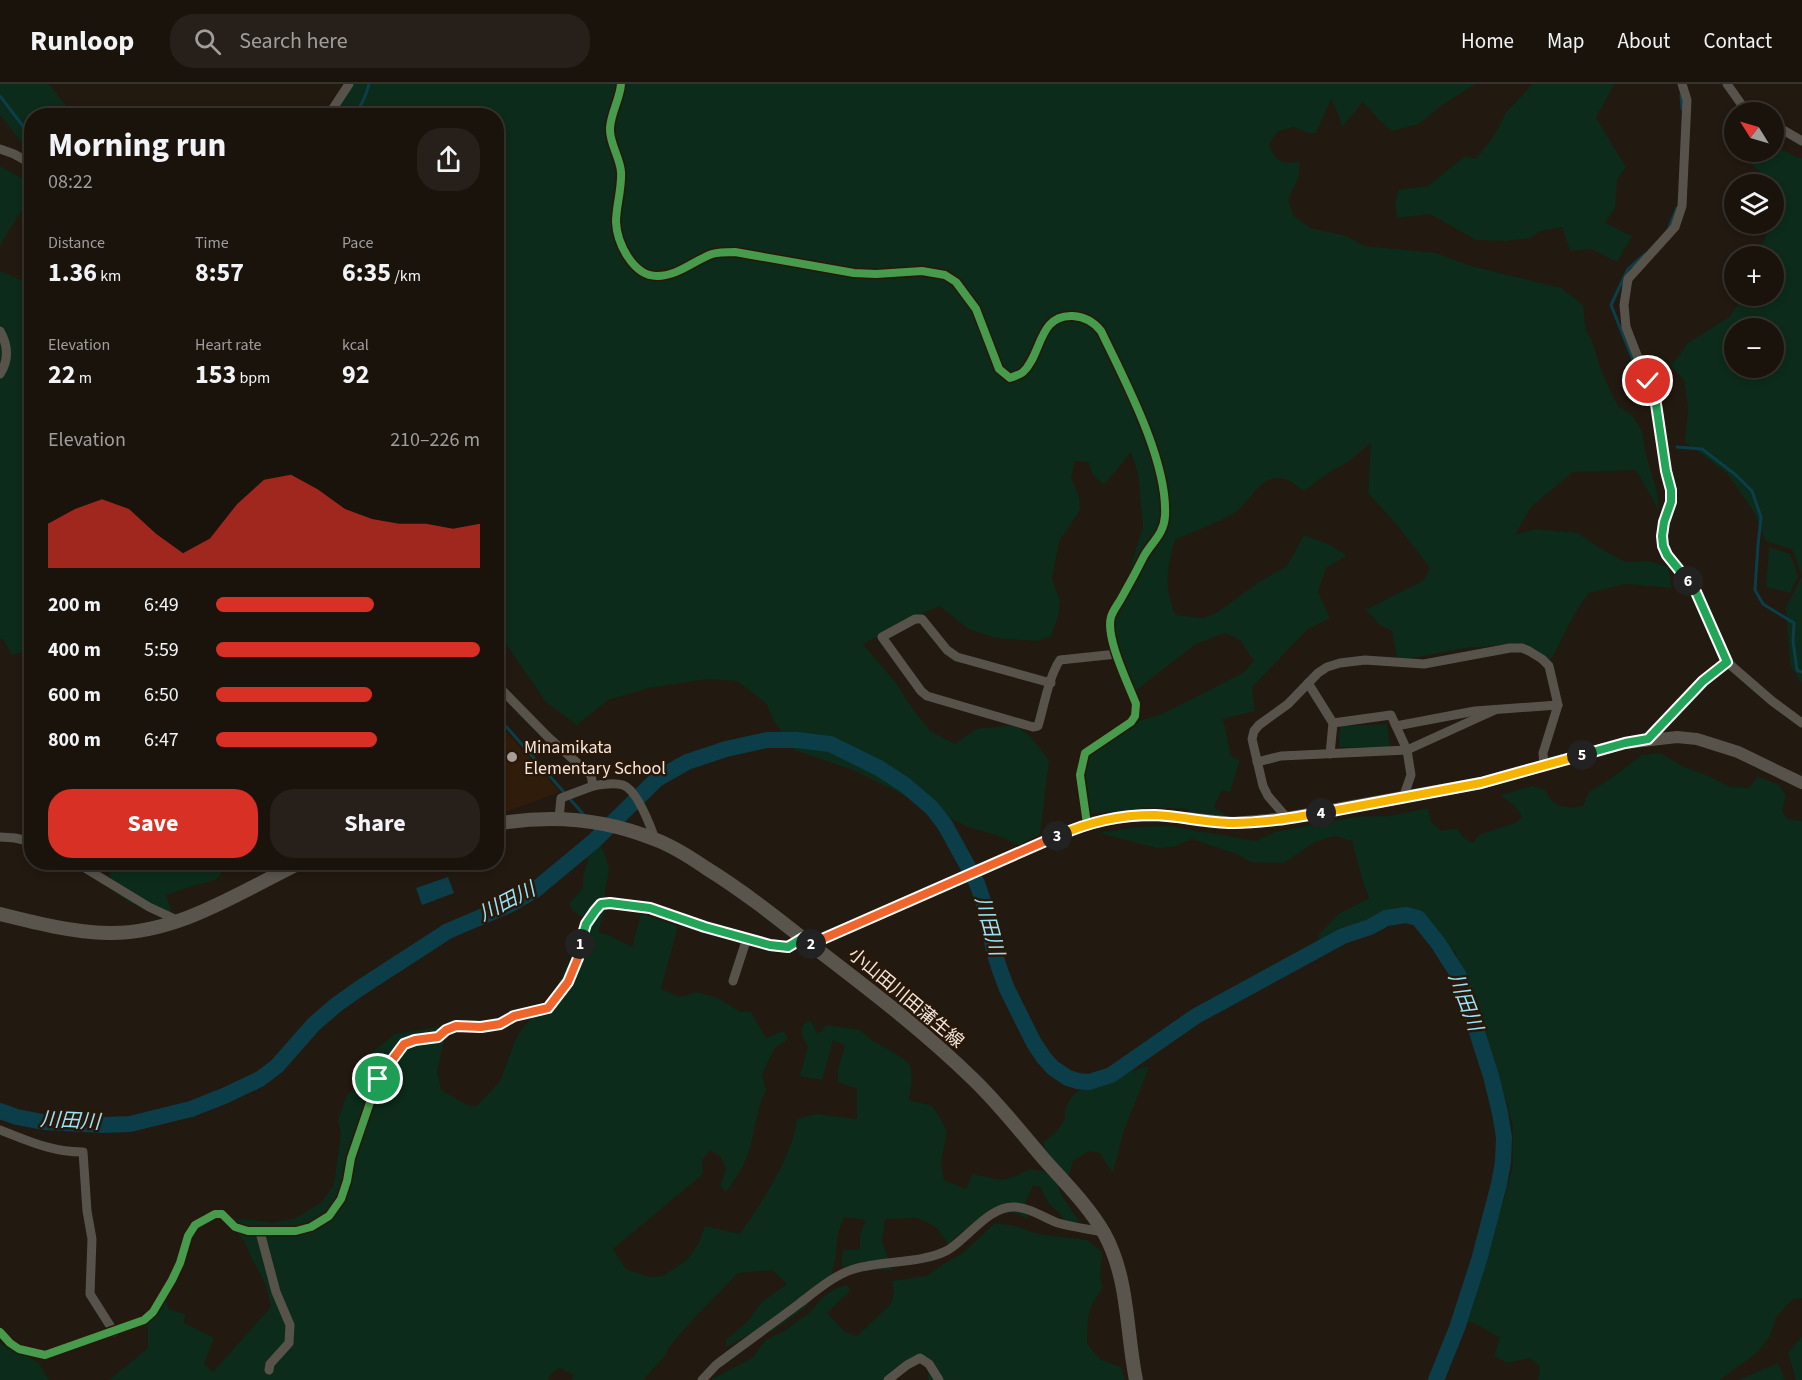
<!DOCTYPE html>
<html lang="en">
<head>
<meta charset="utf-8">
<style>
  body { margin:0; font-family:"Source Sans 3","Noto Sans JP",sans-serif; background:#27201a; color:#f1f3f6; height:100vh; display:flex; flex-direction:column; font-size:22px; white-space:nowrap }
  * { box-sizing:border-box; margin:0 }
  p { font-size:20px; color:#9f9e9d }
  .icon { flex:none; width:33px; height:33px; fill:none; stroke:currentColor; stroke-width:2; stroke-linecap:round; stroke-linejoin:round }
  .map { position:relative; flex:1; overflow:hidden }
  .drawer { position:absolute; left:24px; top:24px; width:480px; height:762px; display:flex; flex-direction:column; background:#1a130c; border-radius:24px; box-shadow:0 3px 9px #0003,0 0 0 2px #38322d }
  .drawer>* { flex:none }
  .needle { width:39px; rotate:307deg }
  .tools { position:absolute; left:1724px; top:18px; display:grid; gap:12px }
  .tools a { display:grid; place-items:center; width:60px; height:60px; border-radius:50%; background:#1a130c; box-shadow:0 3px 9px #0003,0 0 0 2px #38322d; font-size:30px }
  .pin { position:absolute; display:grid; place-items:center; width:51px; height:51px; color:#fff; margin:-26px; border:3px solid #fff; border-radius:50%; box-shadow:0 2px 6px #0007 }
  .km { position:absolute; width:30px; height:30px; margin:-15px; border-radius:50%; background:#222; color:#fff; font-size:16px; line-height:30px; text-align:center }
  .round { display:grid; place-items:center; flex:none; width:63px; height:63px; border-radius:24px; background:#27201a }
  .overview { display:flex; align-items:center; justify-content:space-between; height:102px; padding:0 24px }
  h1 { font-size:33px; font-weight:700; line-height:45px }
  .figures { display:grid; grid-template-columns:repeat(3,1fr); gap:9px; height:102px; padding:6px 24px }
  .figures div { display:grid; align-content:center }
  .figures b { font-size:26px; font-weight:700 }
  .figures small { font-size:16px; font-weight:400 }
  .figures p { font-size:16px }
  .chart { height:168px; padding:12px 24px }
  .chart p { display:flex; justify-content:space-between }
  .chart svg { width:100%; height:108px; margin-top:6px; fill:#d93025; opacity:.7 }
  .button { display:flex; gap:12px; margin-top:auto; padding:12px 24px }
  .button a { flex:1; height:69px; border-radius:24px; background:#d93025; color:#fff; font-size:24px; font-weight:700; line-height:69px; text-align:center }
  .button a+a { background:#27201a; color:#f1f3f6 }
  ul { padding:0 24px; list-style:none; font-size:20px }
  li { display:grid; grid-template-columns:96px 72px 1fr; align-items:center; height:45px }
  li i { height:15px; border-radius:8px; background:#d93025 }
  header { display:flex; align-items:center; gap:36px; box-sizing:border-box; height:84px; padding:0 30px; background:#1a130c; border-bottom:2px solid #38322d }
  header strong { font-size:28px }
  nav { display:flex; gap:33px; margin-inline-start:auto; font-size:21px }
  .search { width:420px; height:54px; background:#27201a; display:flex; align-items:center; gap:15px; box-sizing:border-box; padding:0 21px; border-radius:24px; color:#9f9e9d; font-size:22px }
  .map>svg:first-child { display:block }
  .built { fill:#301c0a }
  .green { fill:#0c2b1a; fill-rule:evenodd }
  .water { fill:#0c3e49 }
  .lines { fill:none; stroke-linecap:round; stroke-linejoin:round }
  .stream { stroke:#0c3e49; stroke-width:3 }
  .river { stroke:#0c3e49; stroke-width:16 }
  .minor { stroke:#57534b; stroke-width:9 }
  .tertiary { stroke:#57534b; stroke-width:12 }
  .secondary { stroke:#59554c; stroke-width:14 }
  .cycleway-casing { stroke:#291809; stroke-width:11 }
  .cycleway { stroke:#469c4c; stroke-width:8 }
  .split-1-casing { stroke:#fff; stroke-width:12 }
  .split-2-casing { stroke:#fff; stroke-width:12 }
  .split-3-casing { stroke:#fff; stroke-width:12 }
  .split-4-casing { stroke:#fff; stroke-width:12 }
  .split-5-casing { stroke:#fff; stroke-width:12 }
  .split-6-casing { stroke:#fff; stroke-width:12 }
  .split-7-casing { stroke:#fff; stroke-width:12 }
  .split-1 { stroke:#f0652b; stroke-width:8 }
  .split-2 { stroke:#22a559; stroke-width:8 }
  .split-3 { stroke:#f0652b; stroke-width:8 }
  .split-4 { stroke:#f5b400; stroke-width:8 }
  .split-5 { stroke:#f5b400; stroke-width:8 }
  .split-6 { stroke:#22a559; stroke-width:8 }
  .split-7 { stroke:#22a559; stroke-width:8 }
  .poi-dot { fill:#aa9f96; stroke:#291809; stroke-width:2 }
  .labels { text-anchor:middle; dominant-baseline:central; stroke-width:5; stroke-linejoin:round; paint-order:stroke }
  .poi-label { font-size:18px; fill:#f3e7de; stroke:#291809; text-anchor:start }
  .street-label { font-size:18px; fill:#f3e7de; stroke:#291809 }
  .water-label { font-size:20px; font-style:italic; fill:#96e4fb; stroke:#291809 }
</style>
</head>
<body>
<header>
<strong>Runloop</strong>
<div class="search"><svg class="icon" aria-label="search" viewBox="0 0 24 24"><circle cx="10" cy="10" r="6"/><path d="M15 15l6 6"/></svg>Search here</div>
<nav><a>Home</a><a>Map</a><a>About</a><a>Contact</a></nav>
</header>
<div class="map">
<svg width="1802" height="1296" viewBox="0 0 1802 1296">
  <rect width="100%" height="100%" fill="#221910"/>
  <!-- built -->
  <polygon class="built" points="497,637 560,708 497,731"/>
  <!-- green -->
  <g class="green">
    <polygon points="0,0 49,0 73,31 32,32 30,69 0,31"/>
    <path d="M350,0H1476L1442,21L1419,40L1392,47L1381,38L1363,18L1342,43L1338,29L1331,15L1316,49H1307L1293,43L1277,48L1269,60C1277,80 1281,79 1300,78L1299,92L1288,116L1294,132L1310,144L1343,151L1365,162L1436,169L1471,182L1561,204L1583,221L1586,247L1592,257L1603,291L1618,322L1632,331L1642,347L1645,366L1657,409L1659,427L1636,386L1573,388L1531,423L1515,451L1535,445L1578,449L1603,466L1626,478L1649,477L1668,483L1672,504L1626,500L1589,509L1576,527L1552,574L1545,577L1504,561L1465,564L1398,577L1392,547L1380,541L1366,526L1424,496L1430,484L1398,442L1368,409L1371,359L1348,378L1328,389L1304,407C1296,401 1287,393 1276,394C1259,395 1248,420 1234,429C1216,440 1194,447 1175,456C1167,485 1163,503 1176,531L1203,534L1218,528L1256,500L1287,482L1304,451L1328,460L1347,471L1326,484L1318,508L1330,534L1308,545L1252,603L1255,627L1223,635L1231,672L1240,676L1230,708L1222,706L1214,723L1227,732L1189,728V725L1141,723V725L1091,730L1085,691L1088,673L1139,637L1162,630L1243,589L1254,577L1240,556L1225,549L1196,560L1135,607L1118,560L1113,541L1143,442L1138,390L1131,368L1104,401L1093,391L1088,378L1075,377L1071,393L1079,413L1080,426L1059,458L1052,494L1060,517L1058,533L1051,552L1038,557L996,554L968,545L940,522L912,534L863,560L897,600L907,617L930,647L955,660L976,645L1015,641L1030,652L1049,676L1040,750L1019,761L996,751L968,743L853,686L794,666L774,637L766,619L737,597L707,595L649,604L608,616L577,641L546,618L508,563L497,542L496,32H330Z"/>
    <polygon points="1533,0 1614,0 1596,34 1626,83 1617,96 1615,124 1605,139 1632,152 1617,178 1591,165 1570,167 1562,143 1540,147 1531,154 1506,157 1476,156 1430,130 1397,134 1395,122 1398,106 1428,102 1465,72 1476,75 1493,53 1507,27"/>
    <path d="M1773,61L1798,74H1802V600L1790,581L1786,523L1802,492L1793,466L1766,457L1753,427L1727,389L1685,358L1688,324L1684,296L1671,282L1688,259L1729,233L1745,212H1773V172H1753L1765,155L1768,140H1773V100H1771V98L1742,71V68H1773ZM1734,244H1773V284H1734Z"/>
    <path d="M0,82L32,100C32,116 21,127 13,140C8,147 4,155 0,162Z"/>
    <polygon points="0,187 32,201 31,565 12,571 3,555 0,555"/>
    <polygon points="1769,463 1790,470 1798,492 1790,509 1766,503"/>
    <polygon points="1387,640 1390,663 1339,663 1340,642"/>
    <path d="M1660,669L1682,682L1708,692L1730,703L1749,704L1758,692L1779,701L1786,712L1782,727L1787,735L1802,737V1214L1793,1215L1776,1233L1770,1252L1758,1268L1720,1296H1538L1540,1283L1530,1274L1507,1279L1494,1272L1500,1254L1476,1240L1461,1236L1504,1115L1513,1081V1043L1506,1016L1477,968L1470,906L1455,868L1426,841L1401,831H1381L1319,873L1318,851L1339,830L1369,814L1363,798L1352,757L1334,752L1315,758L1284,779L1251,778L1236,770L1192,755L1173,763L1156,764L1099,749L1136,743L1170,742L1256,757L1275,748L1355,733L1389,732L1428,724L1431,738L1441,747L1457,744L1464,754L1473,759L1479,751L1515,739L1522,733L1515,722L1500,711L1532,702L1545,706C1556,725 1562,724 1583,722L1589,708L1610,695L1642,671Z"/>
    <path d="M600,761L605,770L609,786L605,807V826L598,848L608,851L632,863L641,830L678,842L661,905L680,913L696,908L715,913L728,920L740,928H751L766,954L784,947L788,955L774,965L762,991L766,1007C756,1026 755,1048 749,1067C744,1083 735,1095 726,1109L720,1102L726,1085L721,1073L710,1066L702,1077L703,1090L613,1165L626,1185L650,1193L663,1192L688,1175L699,1158L705,1142L740,1150C762,1118 792,1074 797,1035L816,1030L857,1035V1005L838,998V985L845,961L833,956L822,996L800,992L808,963L802,952V942L810,936L818,950L827,941L860,946L873,957L893,968L910,980L912,996L909,1016L932,1022L940,1034L947,1047L941,1079L944,1096L966,1105L972,1090L1002,1096L1013,1093L1030,1085L1043,1087L1056,1097L1061,1110L1085,1146L1073,1147L1059,1129L1049,1120L1040,1103L1033,1101L1026,1118L1028,1135L1018,1130L990,1125L948,1160L936,1143L917,1134L885,1135L882,1157L892,1186H870L853,1190L841,1181L843,1166H860V1151L866,1136L844,1133L838,1149L836,1173L832,1190L805,1224L771,1248L763,1243L726,1263V1256L747,1238L762,1218L787,1200L772,1186L738,1189L685,1244L669,1263L665,1272L643,1296H572L574,1291L559,1284L551,1290L548,1296H109L148,1264V1246L145,1231L156,1213L171,1203L166,1216L169,1225L185,1230L184,1239L214,1254L204,1280L213,1288L271,1223L266,1201L253,1177L244,1157L226,1137L234,1135L253,1136L273,1139L296,1134L322,1118L334,1100L341,1050L338,1035L347,1011L364,997L374,967L395,950L450,941L444,956L437,987L441,1006L467,1021L477,1022L500,997L515,957L524,942L553,911L585,845L584,834L573,827L569,820L583,804V792L591,765Z"/>
    <polygon points="101,779 229,779 216,796 195,801 166,811 172,829 152,828 129,818 112,806 110,785"/>
    <path d="M1149,982C1141,1008 1128,1031 1121,1057C1118,1068 1116,1079 1113,1089L1100,1069L1089,1067L1073,1077L1068,1094L1046,1067L1043,1059L1057,1047L1065,1035V1026L1070,1015L1081,1004L1100,1001L1128,988Z"/>
    <path d="M995,1139L1016,1142L1038,1150L1087,1156L1102,1168L1100,1191L1102,1205C1086,1226 1088,1235 1087,1260L1101,1276L1121,1283L1125,1296H928V1279L920,1274L886,1296H710L752,1274L766,1256L784,1247L809,1229L823,1213L834,1205L846,1201L851,1206L827,1229L844,1247L857,1252L891,1220L894,1209L892,1197L927,1192L942,1181L963,1169Z"/>
    <polygon points="1802,1252 1802,1296 1796,1296 1788,1269"/>
    <polygon points="0,1260 13,1264 39,1279 49,1296 0,1296"/>
    <polygon points="1778,1279 1785,1296 1738,1296"/>
  </g>
  <!-- water -->
  <polygon class="water" points="448,793 454,809 422,821 416,804"/>
  <g class="lines">
    <!-- stream -->
    <g class="stream">
      <polyline points="1681,11 1682,25"/>
      <polyline points="0,12 32,54"/>
      <path d="M352,32C362,23 366,12 369,0"/>
      <polyline points="1669,143 1677,124"/>
      <polyline points="1645,170 1628,185 1611,221 1653,326"/>
      <polyline points="1677,363 1702,365 1736,391 1752,407 1761,433 1758,461 1755,506 1763,520 1794,539 1793,557 1797,586 1802,588"/>
      <polyline points="496,631 584,731"/>
      <polyline points="594,743 600,751"/>
    </g>
    <!-- river -->
    <polyline class="river" points="0,1027 17,1033 43,1038 103,1041 130,1040 191,1025 224,1012 260,995 277,982 314,940 336,921 360,904 448,847 509,821 535,806 594,757 657,695 687,678 726,665 767,656 797,656 830,660 879,684 905,701 932,724 945,741 977,799 984,820 995,871 1001,889 1007,905 1034,959 1044,974 1053,984 1068,994 1078,997 1089,998 1111,991 1196,932 1343,852 1370,843 1386,834 1406,831 1418,834 1438,859 1459,892 1491,992 1500,1029 1504,1053 1503,1078 1499,1100 1479,1176 1457,1244 1436,1296"/>
    <!-- minor -->
    <g class="minor">
      <path d="M621,0C620,15 611,28 610,44C609,59 620,73 621,88C622,105 616,122 616,138C617,159 633,192 657,192C678,192 693,177 712,170C719,168 727,168 735,168L854,189L876,190L922,187L945,191L956,198L976,225L999,285L1010,294C1014,292 1020,291 1023,288C1042,271 1038,230 1073,232C1086,233 1094,238 1101,247C1125,297 1168,377 1165,432C1164,450 1152,458 1144,472C1137,486 1130,499 1122,513C1119,519 1113,526 1111,533C1105,553 1128,599 1136,620L1135,632L1131,638L1085,669L1080,691L1087,740"/>
      <polyline points="1682,0 1687,16 1682,122 1675,143 1628,195 1624,221 1626,243 1656,320 1666,387 1671,406 1671,418 1664,438 1662,452 1663,462 1667,471 1686,493 1696,508 1727,578 1772,617 1802,639"/>
      <polyline points="1727,0 1744,24 1752,28"/>
      <polyline points="328,32 349,0"/>
      <polyline points="1773,40 1802,57"/>
      <polyline points="0,65 14,70 32,80"/>
      <path d="M0,247C8,261 9,276 0,290"/>
      <path d="M1051,599L957,573L947,566L922,535H915L882,553L921,607L927,612L1033,643L1038,642C1044,622 1049,592 1060,576L1117,570"/>
      <polyline points="1308,599 1333,639 1330,670"/>
      <polyline points="496,600 549,654 591,691 593,702 561,714 559,734"/>
      <polyline points="1333,639 1391,631 1396,642"/>
      <polyline points="1648,655 1703,597 1727,578"/>
      <polyline points="1257,678 1281,672 1407,666 1495,626"/>
      <path d="M593,702C603,700 614,698 623,701C637,706 650,741 655,755"/>
      <polyline points="1403,714 1411,691 1407,666 1396,642 1475,627 1558,621"/>
      <polyline points="1287,734 1268,712 1263,702 1252,655 1254,647 1259,641 1288,620 1318,589 1327,583 1340,579 1365,576 1424,580 1510,564 1522,564 1529,567 1542,575 1549,582 1558,621 1543,669 1544,682"/>
      <polyline points="0,753 15,754 32,758"/>
      <polyline points="75,778 149,823 179,837"/>
      <polyline points="733,897 747,854"/>
      <path d="M0,1046C29,1057 51,1068 83,1068L87,1127L92,1155L90,1210L114,1248"/>
      <polyline points="260,1148 276,1208 290,1241 289,1259 270,1280 269,1286"/>
      <polyline points="0,1248 10,1259 19,1265 45,1271 144,1236 153,1228 172,1196 180,1179 188,1152 195,1141 215,1130 222,1130 235,1143 248,1147 296,1147 311,1143 329,1132 341,1115 347,1097 351,1074 378,995 404,960 415,956 438,953 446,946 456,942 481,943 500,940 514,932 548,924 568,898 578,874 577,868 586,840 601,820 610,819 650,824 705,843 770,861 788,863 803,854"/>
      <path d="M702,1296L716,1281C744,1260 772,1240 800,1219C816,1207 834,1191 854,1185C882,1176 922,1180 948,1166C968,1154 990,1121 1015,1123C1031,1124 1044,1134 1058,1139C1072,1143 1088,1145 1103,1148"/>
      <polyline points="888,1296 907,1281 920,1274 929,1280 939,1296"/>
    </g>
    <!-- tertiary -->
    <polyline class="tertiary" points="811,860 1041,759 1087,740 1110,735 1129,732 1157,731 1234,739 1287,734 1481,699 1625,659 1677,653 1697,655 1738,668 1802,699"/>
    <!-- secondary -->
    <g class="secondary">
      <path d="M496,740C551,730 602,734 654,755C673,762 690,773 706,784C743,807 776,833 810,860C866,903 923,946 973,995C998,1019 1020,1047 1043,1074C1064,1098 1088,1121 1104,1149C1129,1194 1126,1247 1136,1296"/>
      <path d="M0,830C36,839 71,848 109,849C179,850 241,807 302,778"/>
    </g>
    <defs>
      <g id="cycleway">
        <path d="M621,0C620,15 611,28 610,44C609,59 620,73 621,88C622,105 616,122 616,138C617,159 633,192 657,192C678,192 693,177 712,170C719,168 727,168 735,168L854,189L876,190L922,187L945,191L956,198L976,225L999,285L1010,294C1014,292 1020,291 1023,288C1042,271 1038,230 1073,232C1086,233 1094,238 1101,247C1125,297 1168,377 1165,432C1164,450 1152,458 1144,472C1137,486 1130,499 1122,513C1119,519 1113,526 1111,533C1105,553 1128,599 1136,620L1135,632L1131,638L1085,669L1080,691L1087,740"/>
        <polyline points="0,1248 10,1259 19,1265 45,1271 144,1236 153,1228 172,1196 180,1179 188,1152 195,1141 215,1130 222,1130 235,1143 248,1147 296,1147 311,1143 329,1132 341,1115 347,1097 351,1074 378,995 404,960 415,956 438,953 446,946 456,942 481,943 500,940 514,932 548,924 568,898 578,874 577,868 586,840 601,820 610,819 650,824 705,843 770,861 788,863 803,854"/>
      </g>
    </defs>
    <!-- cycleway casing -->
    <use href="#cycleway" class="cycleway-casing"/>
    <!-- cycleway -->
    <use href="#cycleway" class="cycleway"/>
  </g>
  <g class="lines">
    <defs>
      <polyline id="split-1" points="378,995 404,960 415,956 438,953 446,946 456,942 481,943 500,940 514,932 548,924 568,898 578,874 580,860"/>
      <polyline id="split-2" points="580,860 586,840 595,827 601,820 610,819 650,824 705,843 770,861 788,863 803,854 811,860"/>
      <polyline id="split-3" points="811,860 1057,752"/>
      <path id="split-4" d="M1057,752C1090,738 1118,731 1155,731C1181,732 1207,739 1233,739C1263,739 1292,734 1321,729"/>
      <polyline id="split-5" points="1321,729 1481,699 1582,671"/>
      <polyline id="split-6" points="1582,671 1625,659 1648,655 1703,597 1727,578 1696,508 1688,497"/>
      <polyline id="split-7" points="1648,297 1656,320 1666,387 1671,406 1671,418 1664,438 1662,452 1663,462 1667,471 1688,497"/>
    </defs>
    <!-- split-1 casing -->
    <use href="#split-1" class="split-1-casing"/>
    <!-- split-2 casing -->
    <use href="#split-2" class="split-2-casing"/>
    <!-- split-3 casing -->
    <use href="#split-3" class="split-3-casing"/>
    <!-- split-4 casing -->
    <use href="#split-4" class="split-4-casing"/>
    <!-- split-5 casing -->
    <use href="#split-5" class="split-5-casing"/>
    <!-- split-6 casing -->
    <use href="#split-6" class="split-6-casing"/>
    <!-- split-7 casing -->
    <use href="#split-7" class="split-7-casing"/>
    <!-- split-1 -->
    <use href="#split-1" class="split-1"/>
    <!-- split-2 -->
    <use href="#split-2" class="split-2"/>
    <!-- split-3 -->
    <use href="#split-3" class="split-3"/>
    <!-- split-4 -->
    <use href="#split-4" class="split-4"/>
    <!-- split-5 -->
    <use href="#split-5" class="split-5"/>
    <!-- split-6 -->
    <use href="#split-6" class="split-6"/>
    <!-- split-7 -->
    <use href="#split-7" class="split-7"/>
  </g>
  <!-- markers -->
  <circle class="poi-dot" cx="512" cy="673" r="6"/>
  <g class="labels">
    <!-- poi labels -->
    <g class="poi-label">
      <text x="524" y="663">Minamikata<tspan x="524" dy="21">Elementary School</tspan></text>
    </g>
    <!-- street labels -->
    <g class="street-label">
      <text transform="translate(906 914) rotate(40)">小山田川田蒲生線</text>
    </g>
    <!-- water labels -->
    <g class="water-label">
      <text transform="translate(507 818) rotate(-27)">川田川</text>
      <text transform="translate(989 842) rotate(75)">川田川</text>
      <text transform="translate(1465 918) rotate(69)">川田川</text>
      <text transform="translate(70 1037) rotate(3)">川田川</text>
    </g>
  </g>
</svg>
<div class="tools">
<a><svg class="needle" viewBox="-14 -14 28 28"><path d="M0-13l5 13h-10z" fill="#e53935"/><path d="M0 13l5-13h-10z" fill="#9f9e9d"/></svg></a>
<a><svg class="icon" aria-label="layers" viewBox="0 0 24 24"><path d="M12 4l9 5-9 5-9-5zM3 14l9 5 9-5"/></svg></a>
<a>+</a>
<a>−</a>
</div>
<div class="pin" style="left:378px;top:995px;background:#1e9e55"><svg class="icon" aria-label="arrive" viewBox="0 0 24 24"><path d="M6 21V4h12l-3 4 3 4H6"/></svg></div>
<div class="pin" style="left:1648px;top:297px;background:#d93025"><svg class="icon" aria-label="check" viewBox="0 0 24 24"><path d="M5 12l5 5 9-10"/></svg></div>
<b class="km" style="left:580px;top:860px">1</b>
<b class="km" style="left:811px;top:860px">2</b>
<b class="km" style="left:1057px;top:752px">3</b>
<b class="km" style="left:1321px;top:729px">4</b>
<b class="km" style="left:1582px;top:671px">5</b>
<b class="km" style="left:1688px;top:497px">6</b>
<section class="drawer">
<div class="overview"><div><h1>Morning run</h1><p>08:22</p></div><a class="round"><svg class="icon" aria-label="share" viewBox="0 0 24 24"><path d="M12 15V3M7 8l5-5 5 5M5 13v7h14v-7"/></svg></a></div>
<div class="figures">
<div><p>Distance</p><b>1.36<small> km</small></b></div>
<div><p>Time</p><b>8:57</b></div>
<div><p>Pace</p><b>6:35<small> /km</small></b></div>
</div>
<div class="figures">
<div><p>Elevation</p><b>22<small> m</small></b></div>
<div><p>Heart rate</p><b>153<small> bpm</small></b></div>
<div><p>kcal</p><b>92</b></div>
</div>
<div class="chart"><p><span>Elevation</span>210–226 m</p>
<svg viewBox="0 0 160 44" preserveAspectRatio="none"><path d="M0 44V26L10 20L20 16L30 20L40 30L50 38L60 32L70 18L80 8L90 6L100 12L110 20L120 24L130 26L140 26L150 28L160 26V44z"/></svg>
</div>
<ul>
<li><b>200 m</b>6:49<i style="width:60%"></i></li>
<li><b>400 m</b>5:59<i style="width:100%"></i></li>
<li><b>600 m</b>6:50<i style="width:59%"></i></li>
<li><b>800 m</b>6:47<i style="width:61%"></i></li>
</ul>
<div class="button"><a>Save</a><a>Share</a></div>
</section>
</div>
</body>
</html>
